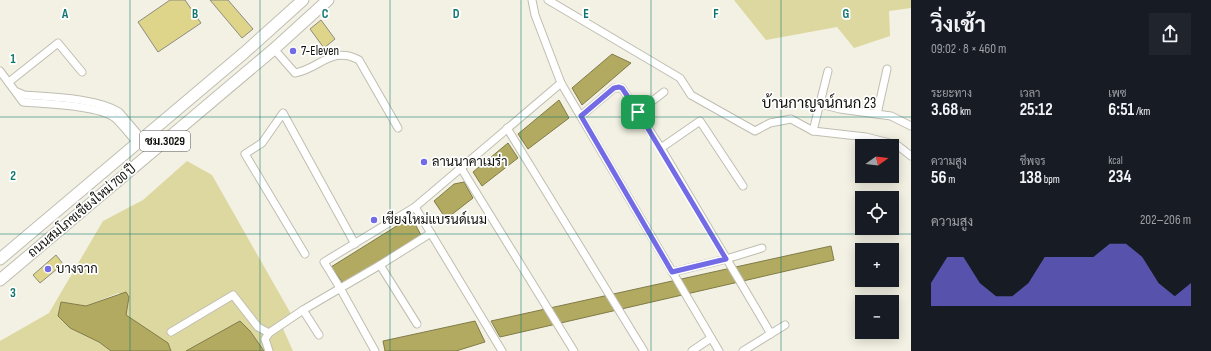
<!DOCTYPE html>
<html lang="th">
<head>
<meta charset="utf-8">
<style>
  body { margin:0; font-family:"Sofia Sans Condensed",Sarabun,sans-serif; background:#20242c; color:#f1f3f6; height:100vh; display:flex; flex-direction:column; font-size:15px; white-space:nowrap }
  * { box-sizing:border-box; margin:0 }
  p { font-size:13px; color:#9ea1a6 }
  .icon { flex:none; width:22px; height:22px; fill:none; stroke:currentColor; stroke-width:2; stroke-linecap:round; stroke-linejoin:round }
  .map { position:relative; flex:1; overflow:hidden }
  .side { display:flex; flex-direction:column; background:#171b24; width:300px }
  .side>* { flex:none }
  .needle { width:26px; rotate:76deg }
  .controls { position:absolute; left:855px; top:139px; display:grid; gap:8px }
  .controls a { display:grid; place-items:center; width:44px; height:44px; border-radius:0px; background:#171b24; box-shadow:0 2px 10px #0003; font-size:20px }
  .pin { position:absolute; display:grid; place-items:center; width:34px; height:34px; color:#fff; margin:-17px; border-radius:8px; box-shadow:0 2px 6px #0006 }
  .round { display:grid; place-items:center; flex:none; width:42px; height:42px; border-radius:0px; background:#20242c }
  .head { display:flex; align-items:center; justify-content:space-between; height:68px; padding:0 20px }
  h1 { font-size:22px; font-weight:700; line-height:30px }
  .metrics { display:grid; grid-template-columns:repeat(3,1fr); gap:6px; height:68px; padding:4px 20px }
  .metrics div { display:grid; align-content:center }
  .metrics b { font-size:17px; font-weight:700 }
  .metrics small { font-size:11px; font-weight:400 }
  .metrics p { font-size:11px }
  .chart { height:112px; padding:8px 20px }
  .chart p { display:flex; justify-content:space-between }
  .chart svg { width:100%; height:72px; margin-top:4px; fill:#736be6; opacity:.7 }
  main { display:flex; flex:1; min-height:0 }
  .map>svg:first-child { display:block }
  .green { fill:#ddd7a0 }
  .water { fill:#b2aa61; stroke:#817c47 }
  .building { fill:#ded58b; stroke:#8d8c80 }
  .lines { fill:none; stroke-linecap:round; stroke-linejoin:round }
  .street-casing { stroke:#c0beb1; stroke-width:9 }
  .primary-casing { stroke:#c0beb1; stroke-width:13 }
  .street { stroke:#fff; stroke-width:7 }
  .primary { stroke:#fff; stroke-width:11 }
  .route-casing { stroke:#fff; stroke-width:8 }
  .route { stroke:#736be6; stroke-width:5 }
  .grid { fill:none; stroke:#0f766e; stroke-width:1; stroke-opacity:0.55 }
  .poi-dot { fill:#736be6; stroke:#fff; stroke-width:1.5 }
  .labels { text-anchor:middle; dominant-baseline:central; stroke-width:3.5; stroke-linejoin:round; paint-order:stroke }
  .shield { fill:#fff; stroke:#575754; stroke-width:1 }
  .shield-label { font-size:12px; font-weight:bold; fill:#0f0f0a }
  .poi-label { font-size:13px; fill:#0f0f0a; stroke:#fff; text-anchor:start }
  .street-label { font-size:13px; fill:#0f0f0a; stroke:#fff }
  .quarter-label { font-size:15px; fill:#0f0f0a; stroke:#fff }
  .grid-label { font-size:13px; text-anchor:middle; font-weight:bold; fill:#0f766e; stroke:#fff; stroke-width:3.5; stroke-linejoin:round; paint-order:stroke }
</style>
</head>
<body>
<main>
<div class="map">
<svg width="911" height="351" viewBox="0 0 911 351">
  <rect width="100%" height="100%" fill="#f2f1e3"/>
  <!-- green -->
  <g class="green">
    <polygon points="734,0 911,0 911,8 889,11 890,36 854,48 837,27 766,40"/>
    <polygon points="187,161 212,175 291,314 280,322 293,351 264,351 250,331 240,321 186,351 171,351 168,343 126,315 129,297 118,293 86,306 61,302 58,316 70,328 99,342 111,351 0,351 0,341 49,313 103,221 143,200"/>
  </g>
  <!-- water -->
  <g class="water">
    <polygon points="612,54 631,63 582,105 572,88"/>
    <polygon points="559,100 569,118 528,149 518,134"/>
    <polygon points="508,143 518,158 482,186 473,172"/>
    <polygon points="464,182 473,198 446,219 434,201 454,184"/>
    <polygon points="411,217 421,235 343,283 331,267"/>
    <polygon points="831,246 834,260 500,337 491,321"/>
    <polygon points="126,292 129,297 126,315 168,343 171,351 111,351 99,342 70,328 58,316 61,302 86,306"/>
    <polygon points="240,321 250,331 264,351 186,351"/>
    <polygon points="475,321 485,342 456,351 385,351 383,341"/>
  </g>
  <!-- building -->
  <g class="building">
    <polygon points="170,0 185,0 201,23 158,52 138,22"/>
    <polygon points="210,0 228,0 253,29 242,38"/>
    <polygon points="321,20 335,39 324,48 310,29"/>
    <polygon points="56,255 63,264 40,283 33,275"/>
  </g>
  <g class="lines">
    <defs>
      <g id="street">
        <polyline points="532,0 535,15 561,83 719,351"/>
        <polyline points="548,0 680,78 691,95 755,131 770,123 791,119 813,131 828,71"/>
        <path d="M274,49L295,73C319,69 332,45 359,60L398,128"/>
        <path d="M0,71L23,102C44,104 99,105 115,118C123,125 130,135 137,143"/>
        <polyline points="9,82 58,43 82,72"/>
        <path d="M17,92L24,95C51,97 96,98 119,112L142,139"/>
        <polyline points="820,104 840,109 891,116 911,126"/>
        <polyline points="638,112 664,92"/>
        <polyline points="877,114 887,69"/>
        <polyline points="581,116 614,88 622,88 661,148 771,334"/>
        <polyline points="507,128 644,351"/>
        <polyline points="813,131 866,137 897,145 911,156"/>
        <polyline points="661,148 700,121 743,186"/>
        <polyline points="461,168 574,351"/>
        <polyline points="415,207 502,351"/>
        <polyline points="305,254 245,154 262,143 283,113 355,244"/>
        <polyline points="380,265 417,324"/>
        <polyline points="672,272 726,259 762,248"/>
        <polyline points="303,310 380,265 431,233"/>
        <polyline points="171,332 233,295 258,327 269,333"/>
        <polyline points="269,351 265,339 269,333 303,310 319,335"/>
        <polyline points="375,351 340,288 324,262 415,207 561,83"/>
        <polyline points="692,351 711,338"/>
        <polyline points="743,351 785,325"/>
      </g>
      <g id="primary">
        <polyline points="0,259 244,53 303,0"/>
        <polyline points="0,280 274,49 328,0"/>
      </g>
    </defs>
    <!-- street casing -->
    <use href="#street" class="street-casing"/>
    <!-- primary casing -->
    <use href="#primary" class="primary-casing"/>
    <!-- street -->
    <use href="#street" class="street"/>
    <!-- primary -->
    <use href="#primary" class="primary"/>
  </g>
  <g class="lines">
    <defs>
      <polygon id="route" points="619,87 622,88 638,112 726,259 672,272 581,116 614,88"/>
    </defs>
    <!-- route casing -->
    <use href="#route" class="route-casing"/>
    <!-- route -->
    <use href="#route" class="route"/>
  </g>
  <!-- grid -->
  <path class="grid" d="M130,0V351M260,0V351M390,0V351M521,0V351M651,0V351M781,0V351M0,117H911M0,234H911"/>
  <!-- markers -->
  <g class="poi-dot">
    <circle cx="293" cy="51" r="4"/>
    <circle cx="424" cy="162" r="4"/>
    <circle cx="374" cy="220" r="4"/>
    <circle cx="48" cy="269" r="4"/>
  </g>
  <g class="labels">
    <!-- shield labels -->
    <rect class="shield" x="140" y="131" width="50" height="20" rx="3"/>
    <g class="shield-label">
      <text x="165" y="141">ชม.3029</text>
    </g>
    <!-- poi labels -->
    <g class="poi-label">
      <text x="301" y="51">7-Eleven</text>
      <text x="432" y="162">ลานนาคาเมร่า</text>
      <text x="382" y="220">เชียงใหม่แบรนด์เนม</text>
      <text x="56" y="269">บางจาก</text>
    </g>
    <!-- street labels -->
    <g class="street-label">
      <text transform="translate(82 211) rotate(-40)">ถนนสมโภชเชียงใหม่ 700 ปี</text>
    </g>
    <!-- quarter labels -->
    <g class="quarter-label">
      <text x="819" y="103">บ้านกาญจน์กนก 23</text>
    </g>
  </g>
  <g class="grid-label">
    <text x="65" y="18">A</text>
    <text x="195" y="18">B</text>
    <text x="325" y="18">C</text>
    <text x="456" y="18">D</text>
    <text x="586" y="18">E</text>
    <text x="716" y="18">F</text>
    <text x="846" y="18">G</text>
    <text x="13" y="63">1</text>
    <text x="13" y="180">2</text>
    <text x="13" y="297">3</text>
  </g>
</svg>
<div class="controls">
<a><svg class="needle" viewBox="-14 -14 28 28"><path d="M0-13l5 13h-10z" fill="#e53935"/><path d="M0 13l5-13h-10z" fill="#9ea1a6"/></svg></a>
<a><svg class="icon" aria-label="locate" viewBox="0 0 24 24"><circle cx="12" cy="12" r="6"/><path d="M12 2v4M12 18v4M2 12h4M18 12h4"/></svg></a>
<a>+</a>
<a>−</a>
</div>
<div class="pin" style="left:638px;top:112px;background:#1e9e55"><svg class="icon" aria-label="arrive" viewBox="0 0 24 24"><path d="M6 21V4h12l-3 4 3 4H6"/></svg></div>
</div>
<section class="side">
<div class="head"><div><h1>วิ่งเช้า</h1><p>09:02 · 8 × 460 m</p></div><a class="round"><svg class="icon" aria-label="share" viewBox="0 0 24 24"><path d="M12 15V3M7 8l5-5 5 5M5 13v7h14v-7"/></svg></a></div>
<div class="metrics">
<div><p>ระยะทาง</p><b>3.68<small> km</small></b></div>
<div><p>เวลา</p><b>25:12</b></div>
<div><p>เพซ</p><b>6:51<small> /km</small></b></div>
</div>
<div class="metrics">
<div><p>ความสูง</p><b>56<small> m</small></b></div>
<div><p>ชีพจร</p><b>138<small> bpm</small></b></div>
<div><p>kcal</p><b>234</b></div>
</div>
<div class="chart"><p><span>ความสูง</span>202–206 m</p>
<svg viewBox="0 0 160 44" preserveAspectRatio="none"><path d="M0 44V30L10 14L20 14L30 30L40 38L50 38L60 30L70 14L80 14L90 14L100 14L110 6L120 6L130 14L140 30L150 38L160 30V44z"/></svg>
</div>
</section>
</main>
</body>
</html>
